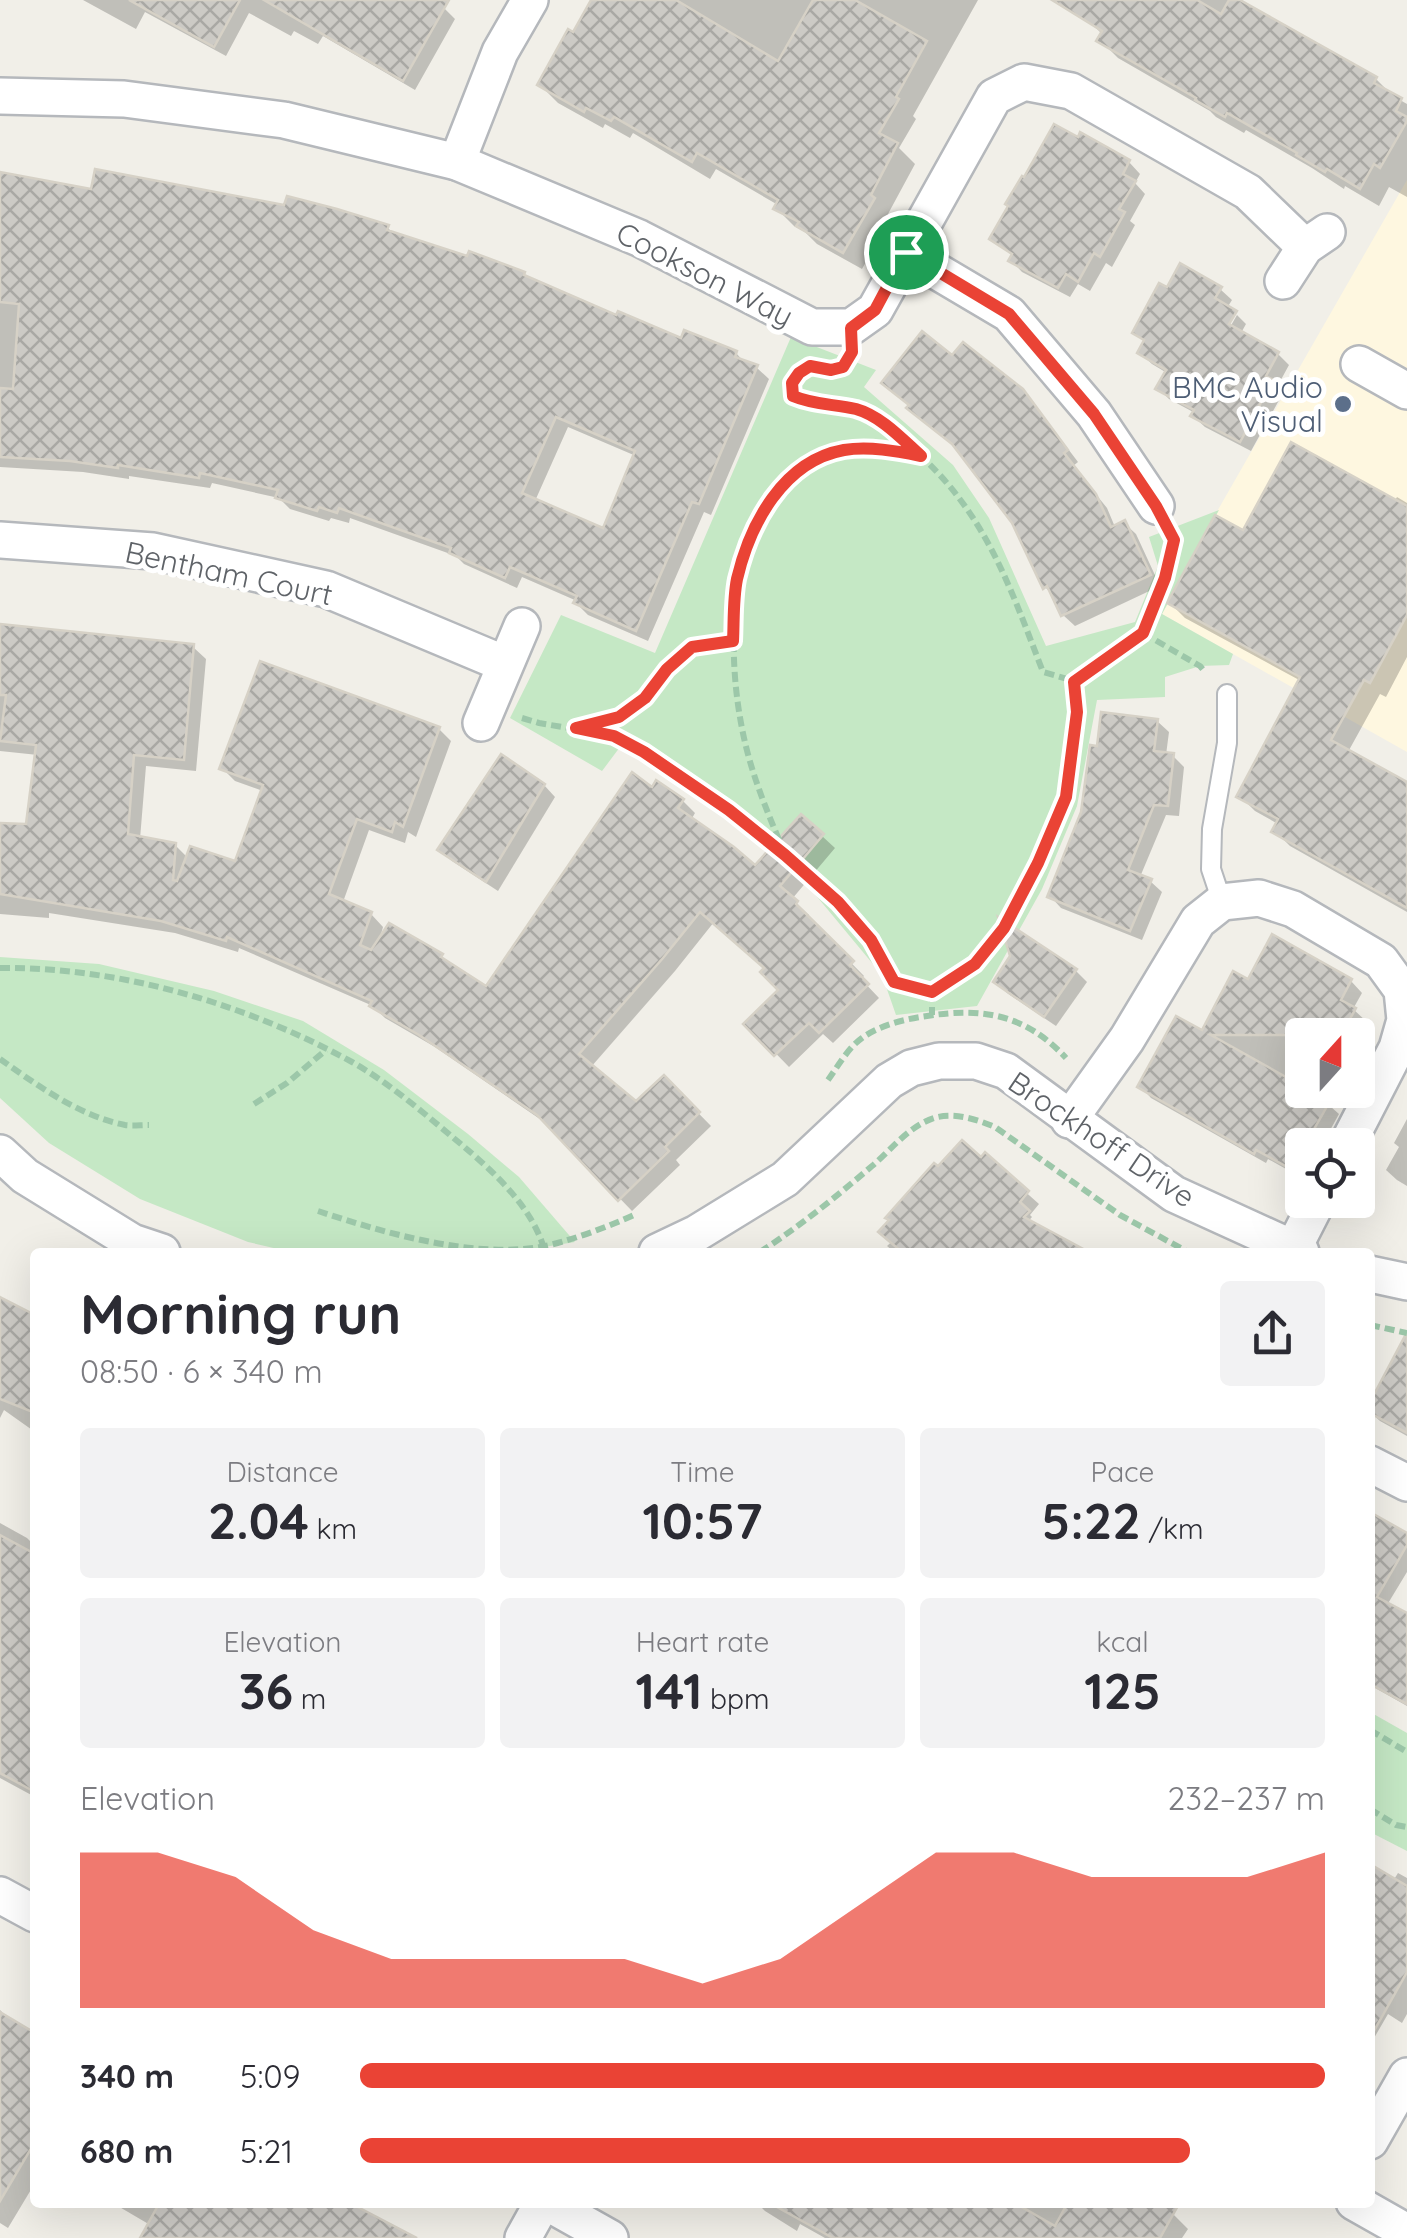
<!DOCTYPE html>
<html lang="en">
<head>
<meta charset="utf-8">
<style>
  body { margin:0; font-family:Quicksand,sans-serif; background:#f2f2f3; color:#2b2b33; height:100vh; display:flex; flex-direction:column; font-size:38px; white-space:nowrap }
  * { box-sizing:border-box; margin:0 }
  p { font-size:32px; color:#7c7c81 }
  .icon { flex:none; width:55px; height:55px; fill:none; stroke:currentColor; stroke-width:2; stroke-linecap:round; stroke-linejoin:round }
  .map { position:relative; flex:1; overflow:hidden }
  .sheet { position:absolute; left:30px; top:1248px; width:1345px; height:960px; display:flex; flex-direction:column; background:#fff; border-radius:10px; box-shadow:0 10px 40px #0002 }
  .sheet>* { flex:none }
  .needle { width:65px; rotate:21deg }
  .tools { position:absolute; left:1285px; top:1018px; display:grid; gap:20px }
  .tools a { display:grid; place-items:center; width:90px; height:90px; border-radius:10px; background:#fff; box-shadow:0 10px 40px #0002; font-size:50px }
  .pin { position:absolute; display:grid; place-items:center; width:85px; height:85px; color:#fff; margin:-42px; border:5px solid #fff; border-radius:50%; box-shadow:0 2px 10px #0007 }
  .round { display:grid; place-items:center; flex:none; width:105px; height:105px; border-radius:10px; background:#f2f2f3 }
  .overview { display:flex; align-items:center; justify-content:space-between; height:170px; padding:0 50px }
  h1 { font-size:55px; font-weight:700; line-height:75px }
  .metrics { display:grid; grid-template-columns:repeat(3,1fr); gap:15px; height:170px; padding:10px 50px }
  .metrics div { display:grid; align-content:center; border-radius:10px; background:#f2f2f3; text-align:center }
  .metrics b { font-size:50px; font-weight:700 }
  .metrics small { font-size:28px; font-weight:400 }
  .metrics p { font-size:28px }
  .chart { height:280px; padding:20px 50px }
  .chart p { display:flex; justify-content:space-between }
  .chart svg { width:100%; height:180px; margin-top:10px; fill:#ea4335; opacity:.7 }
  ul { padding:0 50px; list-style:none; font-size:32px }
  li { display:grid; grid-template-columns:160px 120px 1fr; align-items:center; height:75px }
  li i { height:25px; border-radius:12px; background:#ea4335 }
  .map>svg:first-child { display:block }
  .commercial { fill:#fef7e0 }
  .park { fill:#c5e8c5 }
  .shadow { fill:#0003; fill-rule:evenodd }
  .building { fill:url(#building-cross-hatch); stroke:#d6d1c6; stroke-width:2.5; fill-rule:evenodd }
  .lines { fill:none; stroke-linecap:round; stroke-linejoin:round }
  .lane-casing { stroke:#b5b8bc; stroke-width:22 }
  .street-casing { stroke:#b5b8bc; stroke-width:40 }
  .path { stroke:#9cc7a9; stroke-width:6; stroke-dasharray:10 5; stroke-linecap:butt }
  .lane { stroke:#fff; stroke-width:18 }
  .street { stroke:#fff; stroke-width:35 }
  .route-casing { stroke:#fff; stroke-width:20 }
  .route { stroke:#ea4335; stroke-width:12 }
  .service-dot { fill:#5c6f8a; stroke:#fff; stroke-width:4 }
  .labels { text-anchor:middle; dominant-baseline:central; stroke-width:10; stroke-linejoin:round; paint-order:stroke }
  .street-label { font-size:30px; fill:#5f6368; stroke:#fff }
  .service-label { font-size:30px; fill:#4e5e75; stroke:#fff; text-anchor:end }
</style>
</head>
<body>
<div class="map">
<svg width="1407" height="2238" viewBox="0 0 1407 2238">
  <defs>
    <pattern id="building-cross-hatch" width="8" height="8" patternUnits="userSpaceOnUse" patternTransform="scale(2.5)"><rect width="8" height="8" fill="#cccac5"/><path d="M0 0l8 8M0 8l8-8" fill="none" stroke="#a9a8a4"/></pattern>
  </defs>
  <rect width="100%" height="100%" fill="#f1efe8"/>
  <!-- commercial -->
  <polygon class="commercial" points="1407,180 1407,752 1162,614 1215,515"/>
  <!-- park -->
  <g class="park">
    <polygon points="791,337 876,370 864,387 953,465 989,518 1046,646 1135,622 1158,566 1149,537 1219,510 1162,614 1233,654 1229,665 1200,666 1165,677 1165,697 1097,700 1077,806 1042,889 977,1006 896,1015 882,975 799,875 698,794 620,747 602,771 510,718 561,615 655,653"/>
    <polygon points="0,957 99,964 214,991 303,1021 384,1070 468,1134 519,1177 575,1242 513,1252 291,1252 248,1242 140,1199 49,1143 0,1098"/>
    <polygon points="1370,1712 1407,1733 1407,1851 1370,1832"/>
  </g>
  <!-- shadow -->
  <g class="shadow">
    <polygon points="83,0 446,0 443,7 455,19 415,90 323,36 318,44 294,31 291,36 249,13 226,56 145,12 136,29"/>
    <polygon points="594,0 978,0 913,116 916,119 899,148 915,164 888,214 891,218 862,269 817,244 805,232 794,226 776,208 778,205 716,169 710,179 633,133 630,138 605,124 603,128 558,103 540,85 574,35"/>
    <polygon points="1099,0 1233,0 1376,79 1393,96 1407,104 1407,197 1389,187 1379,206 1345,186 1344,189 1312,168 1246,130 1244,133 1216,117 1210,111 1118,58 1100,40 1103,35 1088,20"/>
    <polygon points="1129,162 1140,174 1135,183 1145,194 1130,221 1135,225 1112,267 1106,263 1090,291 1078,284 1070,297 1022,272 1011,260 1013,256 992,239"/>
    <path d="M0,175L93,191L388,228L396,236L523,274L529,280L617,319L682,341L736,353L746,364L757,368L769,379L711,515L704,512L648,641L588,615L576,603L577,601L522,577L517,588L464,564L456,556L350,518L349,523L331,518L329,521L290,509L279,498L212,483L210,488L129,476V479L83,472L0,467ZM568,427L636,456L604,531L535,501Z"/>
    <polygon points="1220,289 1232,300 1227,308 1233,312 1225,336 1237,315 1246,324 1241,333 1278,354 1289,365 1277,387 1283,393 1251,451 1205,427 1193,416 1195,413 1169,399 1158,388 1167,373 1152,364 1140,353 1146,343 1135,333 1168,290"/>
    <polygon points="952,358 1034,404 1078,462 1073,466 1107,508 1115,527 1124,523 1136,534 1160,586 1075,626 1063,615 1055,597 1045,587 1015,522"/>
    <polygon points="1397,497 1407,503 1407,657 1386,697 1380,694 1348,752 1407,784 1407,912 1290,846 1275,831 1278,824 1255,811 1240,796 1301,681 1185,618 1170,603 1244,533 1394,502"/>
    <polygon points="0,626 193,647 206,659 196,771 146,766 140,839 175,845 188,858 237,864 263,791 235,781 222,768 439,729 451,741 416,837 408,832 405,843 369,830 343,902 371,914 383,927 380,938 441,956 452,967 487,989 653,790 683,801 695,813 691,820 755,868 802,818 822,836 835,848 792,899 809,915 807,918 864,976 861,979 879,998 833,1043 823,1034 789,1067 747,1024 782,990 767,969 714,922 675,971 591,1067 636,1105 664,1078 711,1126 676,1160 680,1165 632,1211 550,1126 435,1047 385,1018 373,1006 239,948 238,952 175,933 49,913 49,918 0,914 0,825 29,827 38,755 0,751"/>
    <polygon points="1157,721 1169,732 1166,755 1173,756 1184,767 1179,816 1166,815 1140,877 1150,881 1162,892 1142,940 1061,908 1050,896 1084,813 1099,749"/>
    <polygon points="544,785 555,797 498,891 452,861 441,849"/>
    <polygon points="1273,938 1351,981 1362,993 1353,1009 1366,1021 1358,1036 1302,1035 1302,1090 1327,1090 1322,1099 1339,1114 1322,1145 1302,1145 1302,1178 1268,1159 1266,1163 1151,1098 1140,1086 1203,1033 1249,982"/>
    <polygon points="1076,971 1087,982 1056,1026 1007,993 996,982"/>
    <polygon points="1407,1119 1407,1186 1397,1180 1386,1170 1399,1147 1394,1143"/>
    <polygon points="985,1156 1039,1204 1030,1215 1032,1217 1001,1252 894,1252 887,1246"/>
    <polygon points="0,1300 35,1318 35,1432 4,1410 0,1418"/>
    <polygon points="1407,1359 1407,1436 1380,1421 1370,1412 1370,1407"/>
    <polygon points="1370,1516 1407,1536 1407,1572 1387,1605 1407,1616 1407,1706 1370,1685"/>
    <polygon points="0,1523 27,1538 35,1546 35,1797 0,1778"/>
    <polygon points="1370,1867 1393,1881 1398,1873 1407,1878 1407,2014 1402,2023 1388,2014 1370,2045"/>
    <polygon points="0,2010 2,2012 0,2016 35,2040 35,2183 8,2228 0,2223"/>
    <polygon points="111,2202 314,2202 412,2238 166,2238 157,2229"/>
    <polygon points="756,2202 1152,2202 1173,2214 1188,2229 1182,2238 825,2238 800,2224 797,2231 765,2211"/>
  </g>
  <!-- building -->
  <g class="building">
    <polygon points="129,0 240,0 214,47"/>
    <polygon points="264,0 449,0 403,81"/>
    <polygon points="591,0 676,0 778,61 813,0 855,0 927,41 896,97 899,99 879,133 898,143 871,195 875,198 843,253 796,226 799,222 773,209 778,200 697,153 692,162 614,117 611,121 586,108 584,112 537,85 568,29 573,32"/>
    <polygon points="1052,0 1197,0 1221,14 1229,0 1240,0 1377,77 1374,83 1402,98 1396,111 1407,117 1407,121 1380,168 1374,164 1360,189 1327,169 1325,172 1296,155 1297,153 1227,113 1225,117 1195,100 1196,98 1096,41 1102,31"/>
    <polygon points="1054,124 1078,137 1080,132 1130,160 1123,174 1136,181 1119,209 1125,212 1100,257 1094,253 1078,282 1066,274 1058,288 1008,261 1012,254 989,239 1008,206 1005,204 1022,176 1024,177"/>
    <path d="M95,169L284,205L287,196L337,209L389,225L387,230L467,256L469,251L525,272L524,275L616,315L618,311L681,338L684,330L737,351L735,357L758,365L699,504L692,502L636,631L573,603L577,596L510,567L505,578L449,553L451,548L339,508L337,513L319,507L317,511L275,498L278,490L200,473L199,478L118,465V468L70,461L0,457V388L13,389L19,304L0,302V172L91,189ZM556,417L635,451L603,528L522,493Z"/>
    <polygon points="1180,263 1222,287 1215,298 1237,311 1229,324 1279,352 1266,376 1273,380 1240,442 1190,416 1194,410 1155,389 1166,370 1137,353 1144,340 1132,333 1159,283 1167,287"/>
    <polygon points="922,331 952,355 963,342 1023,389 1068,450 1064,453 1096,494 1111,527 1125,520 1151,575 1061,616 1047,586 1043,589 1012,523 952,444 906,408 909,405 881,383"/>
    <polygon points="1291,442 1407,506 1407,615 1370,683 1364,680 1331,740 1407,782 1407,908 1271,832 1278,819 1236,797 1300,677 1167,603 1215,515 1243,530"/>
    <polygon points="0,624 194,644 184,760 134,755 128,834 176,843 173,880 177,881 190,846 235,861 263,785 219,769 260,661 440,727 403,827 395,822 392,832 357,819 329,894 372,912 360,945 371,950 389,923 443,954 441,957 486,986 632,772 652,787 656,780 684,799 678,808 734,847 755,865 801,814 824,834 780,886 798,901 796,904 854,961 850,965 869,984 819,1033 809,1023 774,1056 743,1024 778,990 760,972 764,968 700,912 663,958 579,1054 636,1101 664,1075 700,1112 665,1147 669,1151 618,1201 537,1115 419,1035 369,1006 372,1001 227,937 226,941 161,921 0,894 0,823 26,824 36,745 0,741 6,695 0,695"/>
    <polygon points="1101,712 1158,719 1154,751 1174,753 1168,806 1154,805 1128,870 1152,879 1130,931 1047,897 1081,812 1090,745 1097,746"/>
    <polygon points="501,754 545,784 486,882 437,850"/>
    <polygon points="998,917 1077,969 1044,1017 993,982 1010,956"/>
    <polygon points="1272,934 1352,979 1341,1000 1356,1008 1341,1035 1211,1035 1302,1086 1302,1090 1311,1090 1330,1101 1305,1145 1302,1145 1302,1149 1291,1169 1256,1150 1254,1154 1137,1087 1176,1016 1202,1030 1233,971 1248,979"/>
    <polygon points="962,1140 981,1157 985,1152 1029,1191 1020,1202 1030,1211 1024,1217 1089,1252 902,1252 878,1232 889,1220 885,1218 934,1163 938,1166"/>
    <polygon points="0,1297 35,1315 35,1413 0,1399"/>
    <polygon points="1407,1332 1407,1433 1370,1413 1370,1402"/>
    <polygon points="1370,1512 1407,1533 1407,1545 1377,1597 1407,1613 1407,1704 1370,1684"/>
    <polygon points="0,1535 35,1554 35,1792 0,1773"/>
    <polygon points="1370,1864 1407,1886 1407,1972 1370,2038"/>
    <polygon points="0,2012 35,2033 35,2142 0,2201"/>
    <polygon points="160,2202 348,2202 417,2238 140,2238"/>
    <polygon points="768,2202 1013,2202 1055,2226 1068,2202 1180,2202 1160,2238 833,2238"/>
  </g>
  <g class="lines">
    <defs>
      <polyline id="lane" points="1222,902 1211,869 1212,829 1227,743 1227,694"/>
      <g id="street">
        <polyline points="0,96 124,99 284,120 457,162 639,238 812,327 851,327 875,310 994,97 1024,82 1071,91 1248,192 1305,247"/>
        <polyline points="457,162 500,52 530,0"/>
        <polyline points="906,253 1009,314 1094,414 1156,506"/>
        <polyline points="1283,281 1305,247 1327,232"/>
        <polyline points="1359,364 1407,391"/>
        <polyline points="0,540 153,551 326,589 505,664"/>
        <polyline points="481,723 522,626"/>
        <polyline points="1069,1120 1127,1039 1198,921 1222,902 1259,898 1293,909 1381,961 1402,990 1405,1020 1397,1048 1347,1145"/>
        <polyline points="0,1153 25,1176 132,1242 162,1252"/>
        <polyline points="1293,1249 1318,1200"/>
        <polyline points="657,1252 697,1233 785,1179 889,1081 911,1068 939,1061 976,1061 1006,1071 1174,1194 1301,1252"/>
        <polyline points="1370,1274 1407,1282"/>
        <polyline points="1370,1464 1407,1483"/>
        <polyline points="0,1895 35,1914"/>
        <polyline points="1370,2141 1407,2076"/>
        <polyline points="546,2202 610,2238"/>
        <polyline points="1354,2202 1407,2232"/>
        <polyline points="523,2238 543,2202"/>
      </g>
    </defs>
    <!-- lane casing -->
    <use href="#lane" class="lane-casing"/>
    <!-- street casing -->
    <use href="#street" class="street-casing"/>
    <!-- path -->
    <g class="path">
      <path d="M810,366L792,383L793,396C819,408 849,405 875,418C888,425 900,437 911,447C985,511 1009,584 1043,672L1074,681L1077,712L1066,797L1038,863L1003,928L975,964L932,992V1015"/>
      <polyline points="1143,633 1200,666 1205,672"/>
      <polyline points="1074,681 1143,633 1165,578 1173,538"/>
      <polyline points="522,718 539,723 614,736 644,752 729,810 785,855 838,902 871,940 894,982 932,992"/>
      <polyline points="577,728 619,717 645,698 667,669 692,647 733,641"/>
      <path d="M785,854C769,816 753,779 744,738C733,688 731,637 737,586C743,529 784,460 844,451C869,446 895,451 920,455"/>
      <path d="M0,968C121,967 246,1004 352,1062C391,1084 427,1116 462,1145C495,1173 534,1209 545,1252"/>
      <path d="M0,1059C37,1085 79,1116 125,1125C132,1126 141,1125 149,1125"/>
      <path d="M828,1080C838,1066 848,1048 862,1038C880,1025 905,1019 927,1016C984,1007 1026,1015 1066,1058"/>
      <polyline points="254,1104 287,1083 326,1050"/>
      <path d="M318,1211C385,1233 470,1258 540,1247C568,1242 610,1226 636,1214"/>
      <path d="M760,1252C800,1226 836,1197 872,1166C891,1150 909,1126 934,1118C954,1112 976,1119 995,1127L1120,1215L1188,1252"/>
      <polyline points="1370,1325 1407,1333"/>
      <polyline points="1370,1730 1407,1752"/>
      <polyline points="1370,1809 1396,1825 1407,1827"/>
    </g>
    <!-- lane -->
    <use href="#lane" class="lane"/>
    <!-- street -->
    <use href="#street" class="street"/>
  </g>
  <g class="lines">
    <defs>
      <path id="route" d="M906,252L1009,314L1094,414L1156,506L1174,540L1165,578L1143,633L1074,682L1077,712L1066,797L1038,863L1004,928L975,964L932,992L894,982L871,940L838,902L785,855L729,810L644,752L614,736L576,728L619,717L645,698L667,669L692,647L733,641C734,621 733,599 737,579C750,524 783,461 844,450C869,446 896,451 921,456C902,439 881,416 856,409C834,404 814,405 793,396L792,383L799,373L810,366L831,370L843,367L852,352L851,328L875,310Z"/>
    </defs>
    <!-- route casing -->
    <use href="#route" class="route-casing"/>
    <!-- route -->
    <use href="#route" class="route"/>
  </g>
  <!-- markers -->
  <circle class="service-dot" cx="1343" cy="404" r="10"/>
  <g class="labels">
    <!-- street labels -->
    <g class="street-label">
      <text transform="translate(705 274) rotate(27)">Cookson Way</text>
      <text transform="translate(229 573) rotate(12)">Bentham Court</text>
      <text transform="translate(1102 1139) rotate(34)">Brockhoff Drive</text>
    </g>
    <!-- service labels -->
    <g class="service-label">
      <text x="1323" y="387">BMC Audio<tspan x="1323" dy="34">Visual</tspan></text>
    </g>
  </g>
</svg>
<div class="tools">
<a><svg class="needle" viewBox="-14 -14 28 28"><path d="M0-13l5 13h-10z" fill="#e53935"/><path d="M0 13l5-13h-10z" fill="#7c7c81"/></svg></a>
<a><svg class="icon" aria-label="locate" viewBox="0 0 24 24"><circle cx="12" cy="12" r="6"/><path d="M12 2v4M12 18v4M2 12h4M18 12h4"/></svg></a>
</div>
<div class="pin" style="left:906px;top:252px;background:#1e9e55"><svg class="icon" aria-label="arrive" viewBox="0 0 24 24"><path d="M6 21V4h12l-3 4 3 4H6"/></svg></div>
<section class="sheet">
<div class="overview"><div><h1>Morning run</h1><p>08:50 · 6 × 340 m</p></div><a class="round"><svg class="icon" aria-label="share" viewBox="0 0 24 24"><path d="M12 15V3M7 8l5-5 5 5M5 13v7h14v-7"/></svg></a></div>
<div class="metrics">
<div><p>Distance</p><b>2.04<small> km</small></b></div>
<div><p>Time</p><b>10:57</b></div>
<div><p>Pace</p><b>5:22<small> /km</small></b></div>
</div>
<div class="metrics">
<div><p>Elevation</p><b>36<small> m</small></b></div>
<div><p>Heart rate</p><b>141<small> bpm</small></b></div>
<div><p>kcal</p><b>125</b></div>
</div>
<div class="chart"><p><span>Elevation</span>232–237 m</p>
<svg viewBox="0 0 160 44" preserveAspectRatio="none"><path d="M0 44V6L10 6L20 12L30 25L40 32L50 32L60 32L70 32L80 38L90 32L100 19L110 6L120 6L130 12L140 12L150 12L160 6V44z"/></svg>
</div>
<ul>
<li><b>340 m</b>5:09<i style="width:100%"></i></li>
<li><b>680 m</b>5:21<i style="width:86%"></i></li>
</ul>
</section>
</div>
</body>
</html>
